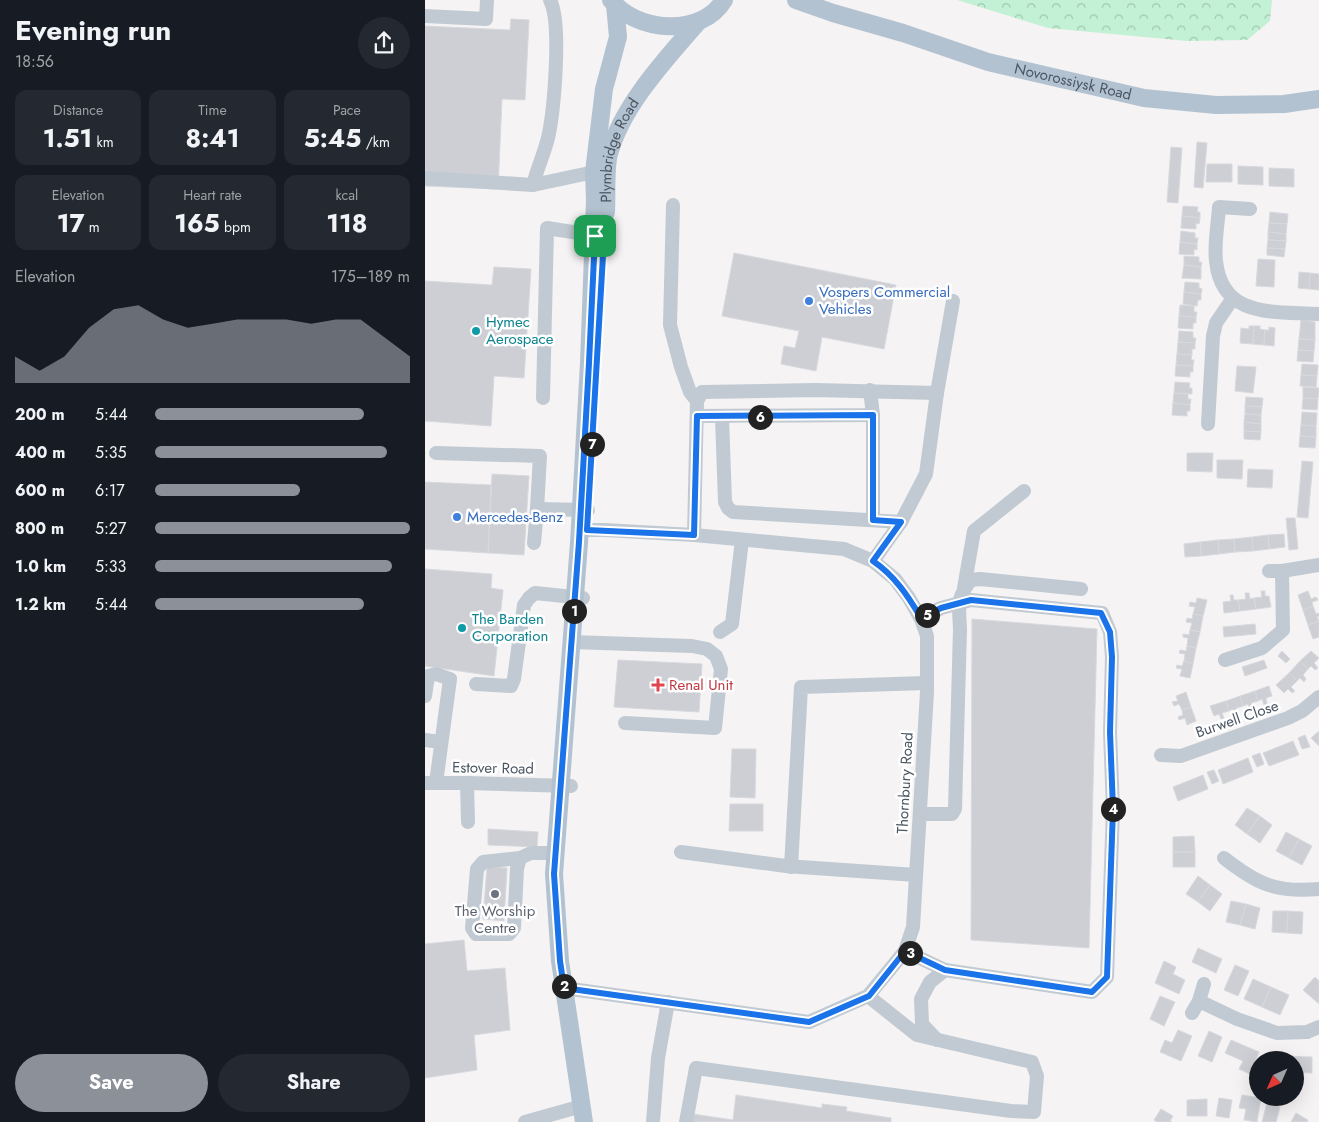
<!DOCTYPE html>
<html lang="en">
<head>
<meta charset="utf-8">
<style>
  body { margin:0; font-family:Jost,sans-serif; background:#242831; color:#f1f3f6; height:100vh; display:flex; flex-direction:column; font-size:19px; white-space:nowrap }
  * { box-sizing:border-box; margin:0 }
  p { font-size:16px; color:#9ea1a6 }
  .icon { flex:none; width:28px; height:28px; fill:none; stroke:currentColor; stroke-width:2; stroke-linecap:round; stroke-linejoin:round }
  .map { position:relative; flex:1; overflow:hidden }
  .side { display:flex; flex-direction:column; background:#171b24; width:425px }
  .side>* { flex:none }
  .needle { width:32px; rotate:225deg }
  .tools { position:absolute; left:824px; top:1051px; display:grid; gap:10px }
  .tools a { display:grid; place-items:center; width:55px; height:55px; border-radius:50%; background:#171b24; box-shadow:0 5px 20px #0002; font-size:25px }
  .pin { position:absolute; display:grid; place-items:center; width:42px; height:42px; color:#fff; margin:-21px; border-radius:10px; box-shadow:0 2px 8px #0006 }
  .km { position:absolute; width:25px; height:25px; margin:-12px; border-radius:50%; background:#222; color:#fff; font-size:14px; line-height:25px; text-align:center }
  .round { display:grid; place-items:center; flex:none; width:52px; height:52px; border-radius:26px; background:#242831 }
  .overview { display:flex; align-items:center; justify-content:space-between; height:85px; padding:0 15px }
  h1 { font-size:28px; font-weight:700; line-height:38px }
  .figures { display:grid; grid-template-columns:repeat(3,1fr); gap:8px; height:85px; padding:5px 15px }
  .figures div { display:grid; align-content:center; border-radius:12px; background:#242831; text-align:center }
  .figures b { font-size:25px; font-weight:700 }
  .figures small { font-size:14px; font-weight:400 }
  .figures p { font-size:14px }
  .chart { height:140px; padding:10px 15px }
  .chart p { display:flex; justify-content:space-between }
  .chart svg { width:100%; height:90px; margin-top:5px; fill:#8c9099; opacity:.7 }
  .button { display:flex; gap:10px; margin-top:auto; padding:10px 15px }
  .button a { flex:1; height:58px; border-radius:30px; background:#8c9099; color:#fff; font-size:20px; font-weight:700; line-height:58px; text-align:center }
  .button a+a { background:#242831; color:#f1f3f6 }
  ul { padding:0 15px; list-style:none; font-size:16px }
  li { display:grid; grid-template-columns:80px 60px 1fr; align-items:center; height:38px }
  li i { height:12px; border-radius:6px; background:#8c9099 }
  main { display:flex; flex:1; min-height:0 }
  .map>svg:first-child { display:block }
  .park { fill:url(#park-crowns) }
  .building { fill:#cdcfd5; stroke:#d7d9de }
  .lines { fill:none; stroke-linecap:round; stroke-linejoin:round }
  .minor { stroke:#c1cad2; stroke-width:14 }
  .major { stroke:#b3c2d1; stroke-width:18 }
  .route-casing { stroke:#fff; stroke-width:10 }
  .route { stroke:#1a73e8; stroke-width:6 }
  .shop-dot { fill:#3f7fe0; stroke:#fff; stroke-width:2 }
  .culture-dot { fill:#0f9aa8; stroke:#fff; stroke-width:2 }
  .health-dot { fill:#e0444e; stroke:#fff; stroke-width:2 }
  .worship-dot { fill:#6b7280; stroke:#fff; stroke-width:2 }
  .labels { text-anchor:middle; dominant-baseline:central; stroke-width:5; stroke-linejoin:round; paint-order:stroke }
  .street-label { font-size:15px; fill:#4a5661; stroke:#fff }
  .shop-label { font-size:15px; fill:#366cbe; stroke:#fff; text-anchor:start }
  .culture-label { font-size:15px; fill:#0d838f; stroke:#fff; text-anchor:start }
  .health-label { font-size:15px; fill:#be3a42; stroke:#fff; text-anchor:start }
  .worship-label { font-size:15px; fill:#5b616d; stroke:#fff }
</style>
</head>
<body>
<main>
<section class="side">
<div class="overview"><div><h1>Evening run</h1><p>18:56</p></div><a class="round"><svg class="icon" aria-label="share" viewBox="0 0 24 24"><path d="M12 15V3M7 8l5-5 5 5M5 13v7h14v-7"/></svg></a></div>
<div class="figures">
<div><p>Distance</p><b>1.51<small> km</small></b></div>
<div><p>Time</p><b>8:41</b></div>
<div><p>Pace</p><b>5:45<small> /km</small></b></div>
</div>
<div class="figures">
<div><p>Elevation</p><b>17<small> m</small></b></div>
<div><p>Heart rate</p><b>165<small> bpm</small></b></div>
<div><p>kcal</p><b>118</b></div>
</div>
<div class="chart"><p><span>Elevation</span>175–189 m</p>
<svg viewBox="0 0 160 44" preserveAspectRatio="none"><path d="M0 44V31L10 38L20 31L30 17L40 8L50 6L60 13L70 17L80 15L90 13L100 13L110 13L120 15L130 13L140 13L150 22L160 31V44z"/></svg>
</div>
<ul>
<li><b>200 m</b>5:44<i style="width:82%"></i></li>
<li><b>400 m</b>5:35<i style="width:91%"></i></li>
<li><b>600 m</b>6:17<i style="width:57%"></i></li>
<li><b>800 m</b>5:27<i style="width:100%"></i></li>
<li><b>1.0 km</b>5:33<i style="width:93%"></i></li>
<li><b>1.2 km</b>5:44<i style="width:82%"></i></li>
</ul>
<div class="button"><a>Save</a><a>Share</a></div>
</section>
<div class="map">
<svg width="894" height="1122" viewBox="0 0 894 1122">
  <defs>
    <pattern id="park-crowns" width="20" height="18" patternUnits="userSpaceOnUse" patternTransform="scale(1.25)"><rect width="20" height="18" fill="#c3f1d5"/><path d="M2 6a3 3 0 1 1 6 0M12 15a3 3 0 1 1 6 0" fill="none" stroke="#a0c6b0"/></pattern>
  </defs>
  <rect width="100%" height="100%" fill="#f5f3f3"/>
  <!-- park -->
  <polygon class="park" points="532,0 847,0 845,21 822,40 762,41 623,28"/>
  <!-- building -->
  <g class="building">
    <polygon points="86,19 104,20 100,100 77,99 73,189 0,186 0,26 85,30"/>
    <polygon points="772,142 782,143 778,188 769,187"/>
    <polygon points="746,147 757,148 753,203 742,202"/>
    <polygon points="782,164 807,164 807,182 781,182"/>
    <polygon points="813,166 838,167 838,185 813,184"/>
    <polygon points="844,168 869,169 869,187 844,186"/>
    <polygon points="758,206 773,207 772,212 775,212 775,218 757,216"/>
    <polygon points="845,212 863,214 862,224 844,223"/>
    <polygon points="757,216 775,218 774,224 771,223 771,229 756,228"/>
    <polygon points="844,223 862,224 861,234 843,232"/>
    <polygon points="756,231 770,233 770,238 773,238 772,244 755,242"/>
    <polygon points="843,232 861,234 861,241 843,240"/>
    <polygon points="843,240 861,241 860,249 842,248"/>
    <polygon points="755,242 772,244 772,250 769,249 769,255 754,254"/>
    <polygon points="842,248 860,249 859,257 842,255"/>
    <polygon points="309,253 471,285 459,349 397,337 391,371 356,364 359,346 370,348 374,331 297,316"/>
    <polygon points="759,256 774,257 774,262 777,262 776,267 759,265"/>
    <polygon points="833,259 850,260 849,287 831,286"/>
    <polygon points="759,265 776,267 776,279 757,278"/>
    <polygon points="69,267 106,269 99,378 69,376 66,426 0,421 0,281 67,285"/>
    <polygon points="874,272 885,273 884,289 873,288"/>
    <polygon points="885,273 894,274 894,290 884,289"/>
    <polygon points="760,282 774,283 774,288 777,289 776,294 759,292"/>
    <polygon points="759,292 776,294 776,300 773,300 772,306 758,304"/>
    <polygon points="755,305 769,306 769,312 772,312 771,317 754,316"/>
    <polygon points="754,316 771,317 771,323 768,323 768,329 753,328"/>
    <polygon points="876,320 890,322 890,340 874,339"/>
    <polygon points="824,326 829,326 828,344 815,343 816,328 824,329"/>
    <polygon points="829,326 835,326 835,329 840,330 839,345 828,344"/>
    <polygon points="844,327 850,328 849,346 839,345 840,330 844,330"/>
    <polygon points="754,331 768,332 768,338 771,338 770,343 753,342"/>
    <polygon points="874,339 890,340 889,351 873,350"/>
    <polygon points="753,342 770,343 770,349 767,349 767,355 752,354"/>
    <polygon points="873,350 889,351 888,362 872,361"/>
    <polygon points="752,354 767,355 766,360 769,360 768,366 751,365"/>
    <polygon points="877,364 893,365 892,376 876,375"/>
    <polygon points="751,365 768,366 768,372 765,372 765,377 750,376"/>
    <polygon points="812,366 831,367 828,393 810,391"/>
    <polygon points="876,375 892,376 891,387 875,386"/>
    <polygon points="750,382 765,383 764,388 767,388 767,394 749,393"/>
    <polygon points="878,387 894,388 893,399 878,398"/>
    <polygon points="749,393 763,394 763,399 766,399 765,405 748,403"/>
    <polygon points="821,397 838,398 837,407 820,406"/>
    <polygon points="878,398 893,399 892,410 877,409"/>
    <polygon points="748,403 765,405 765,411 762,411 762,416 747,415"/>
    <polygon points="820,406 837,407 836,415 820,414"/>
    <polygon points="877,412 892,413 891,426 876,425"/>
    <polygon points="820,414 836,415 836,424 819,422"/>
    <polygon points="819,422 836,424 836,432 819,431"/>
    <polygon points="876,425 891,426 891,437 875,436"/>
    <polygon points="819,431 836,432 835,440 819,439"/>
    <polygon points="875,436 891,437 890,448 874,447"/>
    <polygon points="762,453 788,453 787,472 762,471"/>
    <polygon points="792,460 818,460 817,479 792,478"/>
    <polygon points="877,461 888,462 883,518 872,517"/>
    <polygon points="823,469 848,470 847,488 822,487"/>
    <polygon points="67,474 104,476 99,555 63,553"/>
    <polygon points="0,482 66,485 63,553 0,549"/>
    <polygon points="861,518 870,518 873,549 864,550"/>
    <polygon points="859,534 860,547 844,549 843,535"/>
    <polygon points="843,535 844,549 828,551 827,537"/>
    <polygon points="827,537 828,551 810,552 809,539"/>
    <polygon points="809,539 810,552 794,554 793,540"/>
    <polygon points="793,540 794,554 776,556 775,542"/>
    <polygon points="775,542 776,556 760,557 759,544"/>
    <polygon points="0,569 67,574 66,588 78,590 69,676 0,666"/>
    <polygon points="836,591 840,591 840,596 844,596 846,607 831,609 829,598 837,597"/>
    <polygon points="883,591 886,599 891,597 893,600 887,602 888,606 878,610 873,595"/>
    <polygon points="820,593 824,593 825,599 829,598 831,609 815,611 813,600 821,599"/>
    <polygon points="805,595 808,595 809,600 813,600 815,611 799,613 798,602 806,601"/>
    <polygon points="772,598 782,600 778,616 768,614 770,607 764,606 765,602 771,603"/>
    <polygon points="888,606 891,614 894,613 894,616 892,617 894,621 883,625 878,610"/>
    <polygon points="768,614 778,616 775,632 765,630 767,623 761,622 762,618 767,619"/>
    <polygon points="547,619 672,629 664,948 546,940"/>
    <polygon points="894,621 894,637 888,639 883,625"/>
    <polygon points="830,624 831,634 799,637 798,627"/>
    <polygon points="765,630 775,632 771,648 762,646 763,638 758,637 758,634 764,635"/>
    <polygon points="762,646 771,648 768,664 759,661 760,654 754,653 755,650 761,651"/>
    <polygon points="857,651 865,659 861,663 853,656"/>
    <polygon points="886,651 894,658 889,663 893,668 890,670 886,666 883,669 875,661"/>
    <polygon points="193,660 277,664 274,712 189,707"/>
    <polygon points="839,660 842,668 820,676 817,667"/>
    <polygon points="759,661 768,664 765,678 755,676 757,669 751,668 752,665 757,666"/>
    <polygon points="875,661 883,669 878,675 881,679 879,682 875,678 872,681 864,673"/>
    <polygon points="864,673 872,681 866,687 870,691 867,693 863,689 859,693 851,685"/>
    <polygon points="844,686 847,696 841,698 842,704 839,705 837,699 833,701 830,691"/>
    <polygon points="830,691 833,701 826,703 828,708 825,710 823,704 818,706 815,696"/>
    <polygon points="761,692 766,707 757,710 754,704 749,706 747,702 753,701 751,696"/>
    <polygon points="815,696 818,706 811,708 813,713 810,715 808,709 804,711 801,701"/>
    <polygon points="801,701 804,711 797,713 799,718 796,719 794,714 789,716 785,706"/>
    <polygon points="766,707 771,721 762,725 760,718 754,720 753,717 758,715 757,710"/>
    <polygon points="894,731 894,746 886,738"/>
    <polygon points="880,735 885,747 877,749 873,738"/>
    <polygon points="868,741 874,755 844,766 838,753"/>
    <polygon points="307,749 331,749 330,798 305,797"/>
    <polygon points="835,753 839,764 832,767 827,756"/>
    <polygon points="823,758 828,772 798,784 793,770"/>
    <polygon points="789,770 794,781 787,784 782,772"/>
    <polygon points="778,775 783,789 753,801 748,787"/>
    <polygon points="305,804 338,804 338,831 304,831"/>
    <polygon points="822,808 835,816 822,834 810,825"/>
    <polygon points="835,816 847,825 835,843 822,834"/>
    <polygon points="63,829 113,832 112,847 63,845"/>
    <polygon points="861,832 874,839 864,858 851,851"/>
    <polygon points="769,836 770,852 748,852 748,837"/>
    <polygon points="874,839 887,846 877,865 864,858"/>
    <rect x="748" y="852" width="22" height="15"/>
    <polygon points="62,867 82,868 79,921 58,919"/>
    <polygon points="773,876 785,885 773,902 761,894"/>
    <polygon points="785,885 797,894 785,911 773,902"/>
    <polygon points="806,901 821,904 815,925 801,922"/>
    <polygon points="821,904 835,908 830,929 815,925"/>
    <polygon points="848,911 863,911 862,933 847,932"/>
    <polygon points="863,911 878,912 877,934 862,933"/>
    <polygon points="39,940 42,971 80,968 85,1030 49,1035 52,1070 0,1078 0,944"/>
    <polygon points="773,948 797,959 791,973 767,962"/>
    <polygon points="739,961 751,967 748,974 760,980 754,994 730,983"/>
    <polygon points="810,965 824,971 813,996 799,990"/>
    <polygon points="890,977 894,981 894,1004 878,990"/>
    <polygon points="828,979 846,987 837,1007 819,999"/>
    <polygon points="846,987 864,995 855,1015 837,1007"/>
    <polygon points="735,996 750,1002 739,1026 725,1019"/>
    <polygon points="753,1030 767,1036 756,1061 735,1052 740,1040 747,1043"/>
    <polygon points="784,1031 797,1037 787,1062 773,1056"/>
    <polygon points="806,1040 834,1052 825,1074 814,1069 818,1061 800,1053"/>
    <polygon points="854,1056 887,1057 887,1073 870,1072 870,1060 854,1060"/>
    <polygon points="311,1095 397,1108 397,1104 422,1107 421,1111 466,1118 466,1122 267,1122 268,1114 308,1120"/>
    <polygon points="817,1095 836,1098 832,1122 819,1120 821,1109 814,1108"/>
    <polygon points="794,1098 807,1100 804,1118 791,1116"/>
    <polygon points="782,1099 782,1116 762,1116 762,1100"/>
    <polygon points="842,1103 855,1107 851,1122 837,1122"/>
    <polygon points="736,1109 748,1116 745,1121 747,1122 732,1122 729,1120"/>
    <polygon points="871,1113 883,1120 882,1122 866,1122"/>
  </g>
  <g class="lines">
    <!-- minor -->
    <g class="minor">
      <polyline points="0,16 61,19 62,0"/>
      <polyline points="0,178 108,185 169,172"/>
      <path d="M108,185C112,169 119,154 123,138C129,111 137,23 125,0"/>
      <polyline points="248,205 245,325 256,367 265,392 272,401"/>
      <path d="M825,209L794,207C793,224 789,243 791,261C797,319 850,311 894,314"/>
      <polyline points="118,398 122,228 179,237"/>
      <polyline points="272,416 448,415 445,390"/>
      <polyline points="297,417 300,502 303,508 308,512 476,522"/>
      <polyline points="783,424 788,336 791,323 808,298"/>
      <polyline points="11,453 115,456 112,509"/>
      <polyline points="448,520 448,415"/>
      <polyline points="269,535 272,401 277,392 390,390 512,393"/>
      <polyline points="109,543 112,509 163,510"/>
      <polyline points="448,561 476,522 501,474 512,393 528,301"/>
      <polyline points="844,571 857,571 894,565"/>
      <polyline points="539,588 549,531 599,491"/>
      <polyline points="295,632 307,624 317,540"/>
      <polyline points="146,642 267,646 282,649 291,656 296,669 290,728 200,723"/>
      <polyline points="800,660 837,648 858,630 857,571"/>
      <polyline points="51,684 86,686 89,679 99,605 104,598 110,593 158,598"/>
      <polyline points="0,696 3,676 11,674 25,679 11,783"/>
      <polyline points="0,740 16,742"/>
      <polyline points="736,755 756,756 863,718 877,711 894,697"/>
      <polyline points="0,783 42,783 146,786"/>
      <polyline points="42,783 43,822"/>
      <path d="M495,814H527L530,809L535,629C534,607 531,598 546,580L555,579L656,589"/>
      <polyline points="256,852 361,866 491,875"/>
      <polyline points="95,858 58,862 52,869 47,928 51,934 84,934 89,928 92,869 95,858 106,853 131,853"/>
      <path d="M799,858C832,884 851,893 894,889"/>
      <polyline points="366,867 376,687 501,683"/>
      <polyline points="480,951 520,970 667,992 682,977 688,809 685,732 687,657 685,632 677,613 546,600 516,608 496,619"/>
      <polyline points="139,988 384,1022 443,996 480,951 488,927 502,692 502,636 496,619 484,598 470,579 448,561 419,549 269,535 179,530 154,530"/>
      <polyline points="774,1001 812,1019 852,1033 882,1032 894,1027"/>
      <polyline points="767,1013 774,1001 779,984"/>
      <polyline points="512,1040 497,1024 496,999 505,982 520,970"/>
      <polyline points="100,1122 157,1106"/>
      <polyline points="228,1122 233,1058 243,1002"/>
      <polyline points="261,1122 271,1068 586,1111 609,1112 612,1076 607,1062 492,1035 443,996"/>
    </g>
    <!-- major -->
    <g class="major">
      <path d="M186,0C211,32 276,38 299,0"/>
      <path id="s1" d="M371,0L408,13L478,33L563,62L719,98L791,105L859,104L894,99"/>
      <path id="s2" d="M181,212C182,195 180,169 184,154C197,106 240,60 272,23"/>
      <polyline points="159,1122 135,961 129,874 154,543 164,363 170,200 169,172 179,89 193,37 190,5"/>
    </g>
  </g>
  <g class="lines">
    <defs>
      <path id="route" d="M170,236L179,238L162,530L269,535L272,416L448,415V520L476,522L448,561C470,576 483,596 496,618L516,608L546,600L676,613L685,632L687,657L685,732L688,809L682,977L667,992L520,970L480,951L444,996L384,1022L139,988L135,961L129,874L154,542L164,363Z"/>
    </defs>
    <!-- route casing -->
    <use href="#route" class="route-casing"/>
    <!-- route -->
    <use href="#route" class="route"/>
  </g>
  <!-- markers -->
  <g class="shop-dot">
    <circle cx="384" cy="301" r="5"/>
    <circle cx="32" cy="517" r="5"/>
  </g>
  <g class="culture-dot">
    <circle cx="51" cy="331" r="5"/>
    <circle cx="37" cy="628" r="5"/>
  </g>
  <path class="health-dot" d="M230.5 677.5h5v5h5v5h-5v5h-5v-5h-5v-5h5z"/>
  <circle class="worship-dot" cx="70" cy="894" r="5"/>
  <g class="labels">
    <!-- street labels -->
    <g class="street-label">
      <text stroke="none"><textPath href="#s1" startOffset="289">Novorossiysk Road</textPath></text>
      <text stroke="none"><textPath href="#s2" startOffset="64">Plymbridge Road</textPath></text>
      <text transform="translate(812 719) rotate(-19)">Burwell Close</text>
      <text transform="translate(68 768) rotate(1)">Estover Road</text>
      <text transform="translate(480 783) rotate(-87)">Thornbury Road</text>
    </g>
    <!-- shop labels -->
    <g class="shop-label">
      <text x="394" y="292">Vospers Commercial<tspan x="394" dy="17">Vehicles</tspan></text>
      <text x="42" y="517">Mercedes-Benz</text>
    </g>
    <!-- culture labels -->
    <g class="culture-label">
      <text x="61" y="322">Hymec<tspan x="61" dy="17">Aerospace</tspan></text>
      <text x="47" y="619">The Barden<tspan x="47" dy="17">Corporation</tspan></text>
    </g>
    <!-- health labels -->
    <g class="health-label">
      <text x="244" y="685">Renal Unit</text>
    </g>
    <!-- worship labels -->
    <g class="worship-label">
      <text x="70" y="911">The Worship<tspan x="70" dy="17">Centre</tspan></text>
    </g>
  </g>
</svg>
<div class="tools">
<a><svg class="needle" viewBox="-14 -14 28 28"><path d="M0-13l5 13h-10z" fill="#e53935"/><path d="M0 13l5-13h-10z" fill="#9ea1a6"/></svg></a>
</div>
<div class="pin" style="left:170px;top:236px;background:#1e9e55"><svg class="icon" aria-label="arrive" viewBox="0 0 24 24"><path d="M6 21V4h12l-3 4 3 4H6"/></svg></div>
<b class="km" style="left:149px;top:611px">1</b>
<b class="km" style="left:139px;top:986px">2</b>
<b class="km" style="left:485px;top:953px">3</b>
<b class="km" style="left:688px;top:809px">4</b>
<b class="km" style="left:502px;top:615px">5</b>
<b class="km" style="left:335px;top:417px">6</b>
<b class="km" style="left:167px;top:444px">7</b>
</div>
</main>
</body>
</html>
